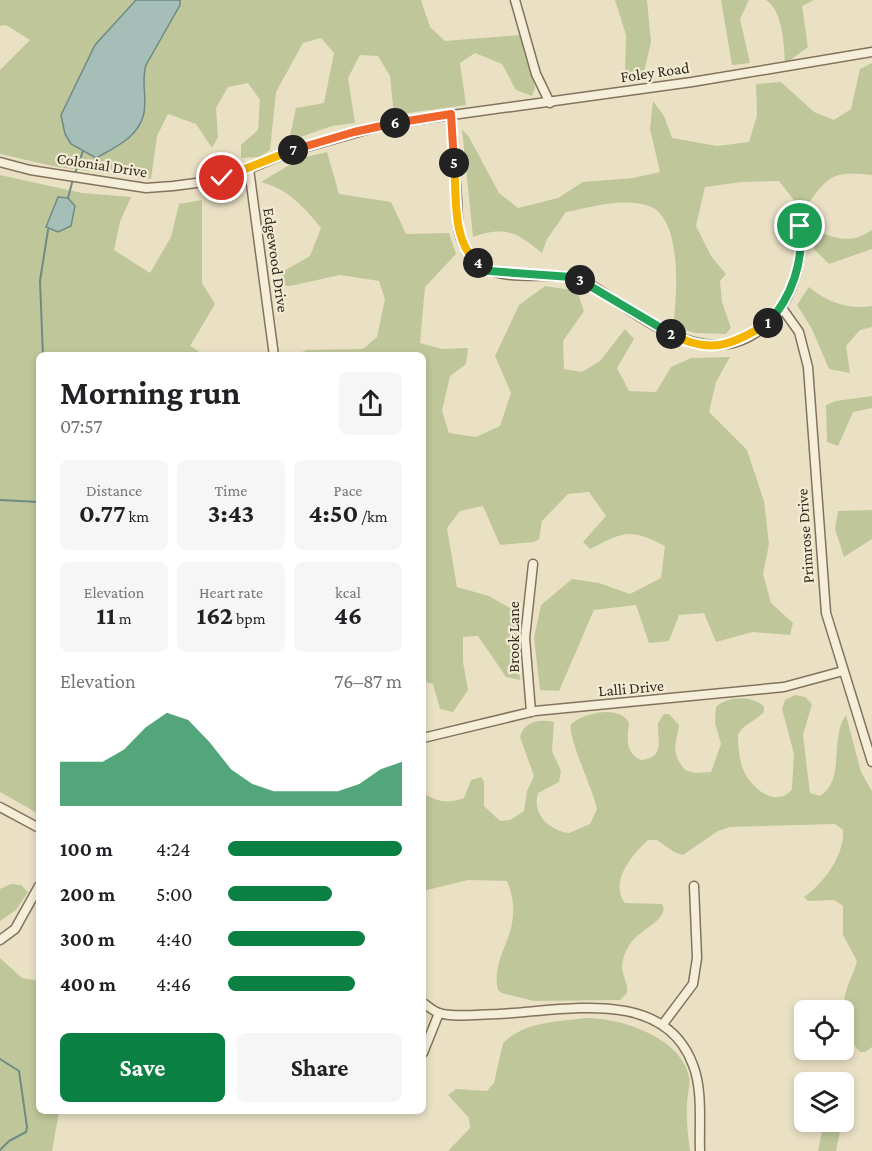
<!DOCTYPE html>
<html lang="en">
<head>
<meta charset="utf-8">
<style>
  body { margin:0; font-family:"Crimson Pro",serif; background:#f6f6f6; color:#202124; height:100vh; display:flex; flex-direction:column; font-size:22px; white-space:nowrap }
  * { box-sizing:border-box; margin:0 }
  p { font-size:20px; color:#757577 }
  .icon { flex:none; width:33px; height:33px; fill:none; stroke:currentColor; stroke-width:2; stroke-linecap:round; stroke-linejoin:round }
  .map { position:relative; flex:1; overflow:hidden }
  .drawer { position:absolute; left:36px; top:352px; width:390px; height:762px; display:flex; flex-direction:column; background:#fff; border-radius:9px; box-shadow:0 3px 9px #0003 }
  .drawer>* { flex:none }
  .controls { position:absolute; left:794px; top:1000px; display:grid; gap:12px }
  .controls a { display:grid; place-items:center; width:60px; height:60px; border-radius:9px; background:#fff; box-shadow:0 3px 9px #0003; font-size:30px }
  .pin { position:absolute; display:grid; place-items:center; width:51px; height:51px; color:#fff; margin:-26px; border:3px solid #fff; border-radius:50%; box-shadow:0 2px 6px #0007 }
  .km { position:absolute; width:30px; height:30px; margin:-15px; border-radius:50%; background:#222; color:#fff; font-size:16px; line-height:30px; text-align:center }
  .round { display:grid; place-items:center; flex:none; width:63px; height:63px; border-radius:9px; background:#f6f6f6 }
  .head { display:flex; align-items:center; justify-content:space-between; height:102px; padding:0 24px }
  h1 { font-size:33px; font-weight:700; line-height:45px }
  .metrics { display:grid; grid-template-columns:repeat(3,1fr); gap:9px; height:102px; padding:6px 24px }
  .metrics div { display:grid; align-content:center; border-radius:9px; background:#f6f6f6; text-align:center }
  .metrics b { font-size:26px; font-weight:700 }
  .metrics small { font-size:16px; font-weight:400 }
  .metrics p { font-size:16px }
  .chart { height:168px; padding:12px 24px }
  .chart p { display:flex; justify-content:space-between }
  .chart svg { width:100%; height:108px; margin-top:6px; fill:#0b8043; opacity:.7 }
  .action { display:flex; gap:12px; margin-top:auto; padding:12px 24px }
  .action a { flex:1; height:69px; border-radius:9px; background:#0b8043; color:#fff; font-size:24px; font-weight:700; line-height:69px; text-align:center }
  .action a+a { background:#f6f6f6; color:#202124 }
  ul { padding:0 24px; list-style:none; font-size:20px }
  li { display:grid; grid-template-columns:96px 72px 1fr; align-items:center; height:45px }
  li i { height:15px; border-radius:8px; background:#0b8043 }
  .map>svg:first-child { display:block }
  .green { fill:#bfc79a }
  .water { fill:#a6beb8; stroke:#6e8b85; stroke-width:1.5 }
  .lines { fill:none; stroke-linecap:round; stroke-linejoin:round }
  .stream { stroke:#6e8b85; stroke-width:2 }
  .minor-casing { stroke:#83735d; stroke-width:11 }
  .minor { stroke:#f5eed8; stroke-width:8 }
  .split-1-casing { stroke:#fff; stroke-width:12 }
  .split-2-casing { stroke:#fff; stroke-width:12 }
  .split-3-casing { stroke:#fff; stroke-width:12 }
  .split-4-casing { stroke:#fff; stroke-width:12 }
  .split-5-casing { stroke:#fff; stroke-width:12 }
  .split-6-casing { stroke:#fff; stroke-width:12 }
  .split-7-casing { stroke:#fff; stroke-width:12 }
  .split-8-casing { stroke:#fff; stroke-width:12 }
  .split-1 { stroke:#22a559; stroke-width:8 }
  .split-2 { stroke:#f5b400; stroke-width:8 }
  .split-3 { stroke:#22a559; stroke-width:8 }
  .split-4 { stroke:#22a559; stroke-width:8 }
  .split-5 { stroke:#f5b400; stroke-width:8 }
  .split-6 { stroke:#f0652b; stroke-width:8 }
  .split-7 { stroke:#f0652b; stroke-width:8 }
  .split-8 { stroke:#f5b400; stroke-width:8 }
  .labels { text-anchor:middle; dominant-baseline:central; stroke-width:4.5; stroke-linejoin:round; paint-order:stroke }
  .street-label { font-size:16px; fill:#352b1f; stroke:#f2ebd4 }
</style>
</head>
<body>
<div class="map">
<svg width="872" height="1151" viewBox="0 0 872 1151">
  <rect width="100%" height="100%" fill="#eae1c5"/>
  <!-- green -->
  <g class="green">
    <polygon points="0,0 421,0 430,27 445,41 520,35 535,87 532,96 516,90 502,64 475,53 460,63 466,105 394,115 390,76 378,56 360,55 348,78 355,123 332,126 289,141 296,108 324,103 334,53 321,38 303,43 276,92 270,150 259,157 241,158 241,145 258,130 260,100 248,83 228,87 216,108 218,137 212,148 196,124 168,114 157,136 151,179 57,167 0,154 0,70 30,40 6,25 0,26"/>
    <polygon points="615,0 647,0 651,42 643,76 625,73 626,35"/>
    <polygon points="721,0 749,0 740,19 750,63 732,65"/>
    <path d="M766,0H814L802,6L808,47L785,64C784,45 783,11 766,0Z"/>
    <path d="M872,63V175C837,172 830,172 809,203L797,204L779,181L741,182L705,187L696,226L711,256L726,274L720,281L722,302L731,328L726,334L695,333L673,326C677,298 683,218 649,206C623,197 592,207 566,212L547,239L542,253C517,232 505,226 473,237L462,129L469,137L499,193L518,208L558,198L583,182L633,178L660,172L650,129L653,101L664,116L672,138L717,146L749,142L757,115L756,84L781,82L814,112L834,120L851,109L860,69Z"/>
    <path d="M327,152L339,194L391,202L406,234L449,233L456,254L425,287L420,343L442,349L468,348L466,364L450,376L442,411L449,433L476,437L500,426L511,393L495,356L519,305L545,286L577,291L584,311L563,341L564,369L582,372L600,361L625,329L634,339L617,368L629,391L656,392L671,367L691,358L730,357L716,382L709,412L747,450L764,501L769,544L763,574L771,603L793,623L790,635L753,632L716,642L704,613L679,615L669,641L649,643L636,605L594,610L559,691L540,690L534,638L541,605L572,579L599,583L630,594L661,578L665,546C631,528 624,531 590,549L583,542L606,516L589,492L568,494L542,521L539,539L534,542L500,545L483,506L460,511L447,528L457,587L489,596L515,611L520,680L506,677L478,636L463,637V662L468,690L453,712L440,709L433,684L423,681V356L294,355L307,350L363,349L377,337L385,299L379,281L340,275L290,286L276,285L282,272L310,256L321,228C304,207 288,189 261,182L301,158Z"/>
    <polygon points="0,175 82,193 131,197 120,222 114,250 150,273 171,237 179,204 202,200 202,283 215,304 190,346 204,355 39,356 39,814 0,792"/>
    <path d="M872,230V249L829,264L814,249L817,231C837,239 852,244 872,230Z"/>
    <path d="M809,287C826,302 850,310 872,306V327L860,330L846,346L850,373L829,369L812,329L797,305Z"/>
    <polygon points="872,396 872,408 853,412 838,446 827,442 826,405 836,401"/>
    <polygon points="872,510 872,539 844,557 835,529 838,511"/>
    <path d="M795,695L805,697L812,704L803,735L810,793L820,796C846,780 829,738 846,715L861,772L872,791V1047L865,1052H860C845,1037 840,1008 847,988C850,979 855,970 857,961L843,935V906L834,900L808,901L804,897C823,884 845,855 843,830L835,824L730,827L718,831L683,855L674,852L657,840H648C632,855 609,882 625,903L662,904L664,909C659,929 631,928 623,960C619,973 629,981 627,993L620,1000L534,1001L502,993L498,990C489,952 528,932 507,881L468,880L423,891V793C438,802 448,804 464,798L471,780L481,777L484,782V806L500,821L510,820L524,811L527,791L534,776L520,737C524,721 540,719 554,722L552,751L561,771L559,782L538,793C532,815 549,830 569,833L590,824L597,809C594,792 567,736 571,724C583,713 620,704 629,723C627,738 625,753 641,760C666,757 657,740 658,723L664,714H669L679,725C676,746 670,751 685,770L695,773L711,772L721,744L715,723L716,707C727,696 753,695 764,707V712C756,721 743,724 738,735C738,746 739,759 743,769C749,786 776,810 792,789L794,754L782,709L785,700Z"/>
    <polygon points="11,884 21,885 28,892 16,910 0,921 0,889"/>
    <polygon points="0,958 22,978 39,981 39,1112 59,1112 52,1151 0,1151"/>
    <path d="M586,1018C621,1018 680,1037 689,1076C691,1085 687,1095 687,1104C686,1120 688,1136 690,1151H448L470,1128L469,1118L448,1095L456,1089L487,1091L494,1083L503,1043C526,1021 556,1022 586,1018Z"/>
    <polygon points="824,1122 842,1122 836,1151 818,1151"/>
  </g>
  <!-- water -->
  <g class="water">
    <path d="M136,0H180V5L146,65C141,81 147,97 144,113C139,137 116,147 96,158L71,144L65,134L61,115L95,45Z"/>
    <polygon points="58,197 68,198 75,206 71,226 58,232 46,227"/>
  </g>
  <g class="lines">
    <!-- stream -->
    <g class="stream">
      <polyline points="75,173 83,151"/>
      <polyline points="68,198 73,179"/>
      <polyline points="43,356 40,281 48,230"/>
      <polyline points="0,500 39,502"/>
      <polyline points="0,1059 19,1071 27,1127 26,1132 9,1141 0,1150"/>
    </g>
    <defs>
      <g id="minor">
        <polyline points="515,0 536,74 550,103"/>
        <path d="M451,114C453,143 455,171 457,200C458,211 457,226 460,236C462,243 468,251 471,256C491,285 541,272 570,277C588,280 603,293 618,303C665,334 723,371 772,319C794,295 804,258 800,226"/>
        <polyline points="0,162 30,170 146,188 173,186 212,181 242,172 289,152 387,124 692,82 872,52"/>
        <polyline points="249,169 274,356"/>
        <polyline points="782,308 799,332 808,367 826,613 872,762"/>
        <polyline points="531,712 525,638 533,564"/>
        <polyline points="423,738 535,711 784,687 843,671"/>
        <polyline points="0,807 39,828"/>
        <polyline points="0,940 15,929 39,886"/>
        <path d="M423,1003C428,1006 433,1011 439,1013C455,1018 480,1014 498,1014C563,1011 664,986 693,1065C703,1090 699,1124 700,1151"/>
        <polyline points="663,1024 693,984 697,958 694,886"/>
        <polyline points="423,1053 439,1013"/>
      </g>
    </defs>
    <!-- minor casing -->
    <use href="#minor" class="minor-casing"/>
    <!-- minor -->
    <use href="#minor" class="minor"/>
  </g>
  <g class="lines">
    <defs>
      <path id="split-1" d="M768,323C792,297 804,261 800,226"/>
      <path id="split-2" d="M671,334C710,355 733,345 768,323"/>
      <polyline id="split-3" points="580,280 671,334"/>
      <polyline id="split-4" points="478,263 489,271 571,277 580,280"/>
      <path id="split-5" d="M454,163C457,194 451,242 478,263"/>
      <polyline id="split-6" points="395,123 451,114 454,163"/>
      <polyline id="split-7" points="293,150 354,132 395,123"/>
      <polyline id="split-8" points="222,178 293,150"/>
    </defs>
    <!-- split-1 casing -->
    <use href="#split-1" class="split-1-casing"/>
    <!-- split-2 casing -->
    <use href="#split-2" class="split-2-casing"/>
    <!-- split-3 casing -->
    <use href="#split-3" class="split-3-casing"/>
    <!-- split-4 casing -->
    <use href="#split-4" class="split-4-casing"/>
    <!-- split-5 casing -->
    <use href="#split-5" class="split-5-casing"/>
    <!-- split-6 casing -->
    <use href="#split-6" class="split-6-casing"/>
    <!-- split-7 casing -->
    <use href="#split-7" class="split-7-casing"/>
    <!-- split-8 casing -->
    <use href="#split-8" class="split-8-casing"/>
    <!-- split-1 -->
    <use href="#split-1" class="split-1"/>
    <!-- split-2 -->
    <use href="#split-2" class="split-2"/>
    <!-- split-3 -->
    <use href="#split-3" class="split-3"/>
    <!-- split-4 -->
    <use href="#split-4" class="split-4"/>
    <!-- split-5 -->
    <use href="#split-5" class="split-5"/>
    <!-- split-6 -->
    <use href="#split-6" class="split-6"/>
    <!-- split-7 -->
    <use href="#split-7" class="split-7"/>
    <!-- split-8 -->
    <use href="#split-8" class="split-8"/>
  </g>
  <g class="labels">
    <!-- street labels -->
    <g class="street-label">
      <text transform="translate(655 72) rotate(-8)">Foley Road</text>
      <text transform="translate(102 165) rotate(9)">Colonial Drive</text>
      <text transform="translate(276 260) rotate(82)">Edgewood Drive</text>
      <text transform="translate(805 536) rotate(-94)">Primrose Drive</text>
      <text transform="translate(513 637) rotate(-90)">Brook Lane</text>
      <text transform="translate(631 688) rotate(-5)">Lalli Drive</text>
    </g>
  </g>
</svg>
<div class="controls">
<a><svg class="icon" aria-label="locate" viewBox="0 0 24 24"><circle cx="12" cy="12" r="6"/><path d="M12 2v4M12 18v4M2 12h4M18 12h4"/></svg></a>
<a><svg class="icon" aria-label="layers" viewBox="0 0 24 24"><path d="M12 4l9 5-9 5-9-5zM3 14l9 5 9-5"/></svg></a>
</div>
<div class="pin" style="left:800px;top:226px;background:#1e9e55"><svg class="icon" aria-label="arrive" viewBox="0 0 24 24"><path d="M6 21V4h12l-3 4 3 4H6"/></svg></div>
<div class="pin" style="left:222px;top:178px;background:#d93025"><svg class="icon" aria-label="check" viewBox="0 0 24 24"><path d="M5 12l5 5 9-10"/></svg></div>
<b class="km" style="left:768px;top:323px">1</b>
<b class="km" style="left:671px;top:334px">2</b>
<b class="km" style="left:580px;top:280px">3</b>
<b class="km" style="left:478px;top:263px">4</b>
<b class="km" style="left:454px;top:163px">5</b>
<b class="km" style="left:395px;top:123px">6</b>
<b class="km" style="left:293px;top:150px">7</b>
<section class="drawer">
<div class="head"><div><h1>Morning run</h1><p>07:57</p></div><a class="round"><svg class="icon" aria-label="share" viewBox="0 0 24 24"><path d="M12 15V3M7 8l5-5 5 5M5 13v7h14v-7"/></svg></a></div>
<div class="metrics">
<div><p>Distance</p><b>0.77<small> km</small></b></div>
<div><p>Time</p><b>3:43</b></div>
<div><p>Pace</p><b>4:50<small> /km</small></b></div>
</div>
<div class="metrics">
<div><p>Elevation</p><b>11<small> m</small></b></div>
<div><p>Heart rate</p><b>162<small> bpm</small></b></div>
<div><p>kcal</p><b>46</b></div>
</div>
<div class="chart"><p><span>Elevation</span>76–87 m</p>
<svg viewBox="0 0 160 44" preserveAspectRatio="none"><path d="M0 44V26L10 26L20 26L30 21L40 12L50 6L60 9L70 18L80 29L90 35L100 38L110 38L120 38L130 38L140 35L150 29L160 26V44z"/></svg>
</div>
<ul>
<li><b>100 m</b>4:24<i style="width:100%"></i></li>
<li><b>200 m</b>5:00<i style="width:60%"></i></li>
<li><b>300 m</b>4:40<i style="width:79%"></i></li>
<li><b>400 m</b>4:46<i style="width:73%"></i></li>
</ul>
<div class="action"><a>Save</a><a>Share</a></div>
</section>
</div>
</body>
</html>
